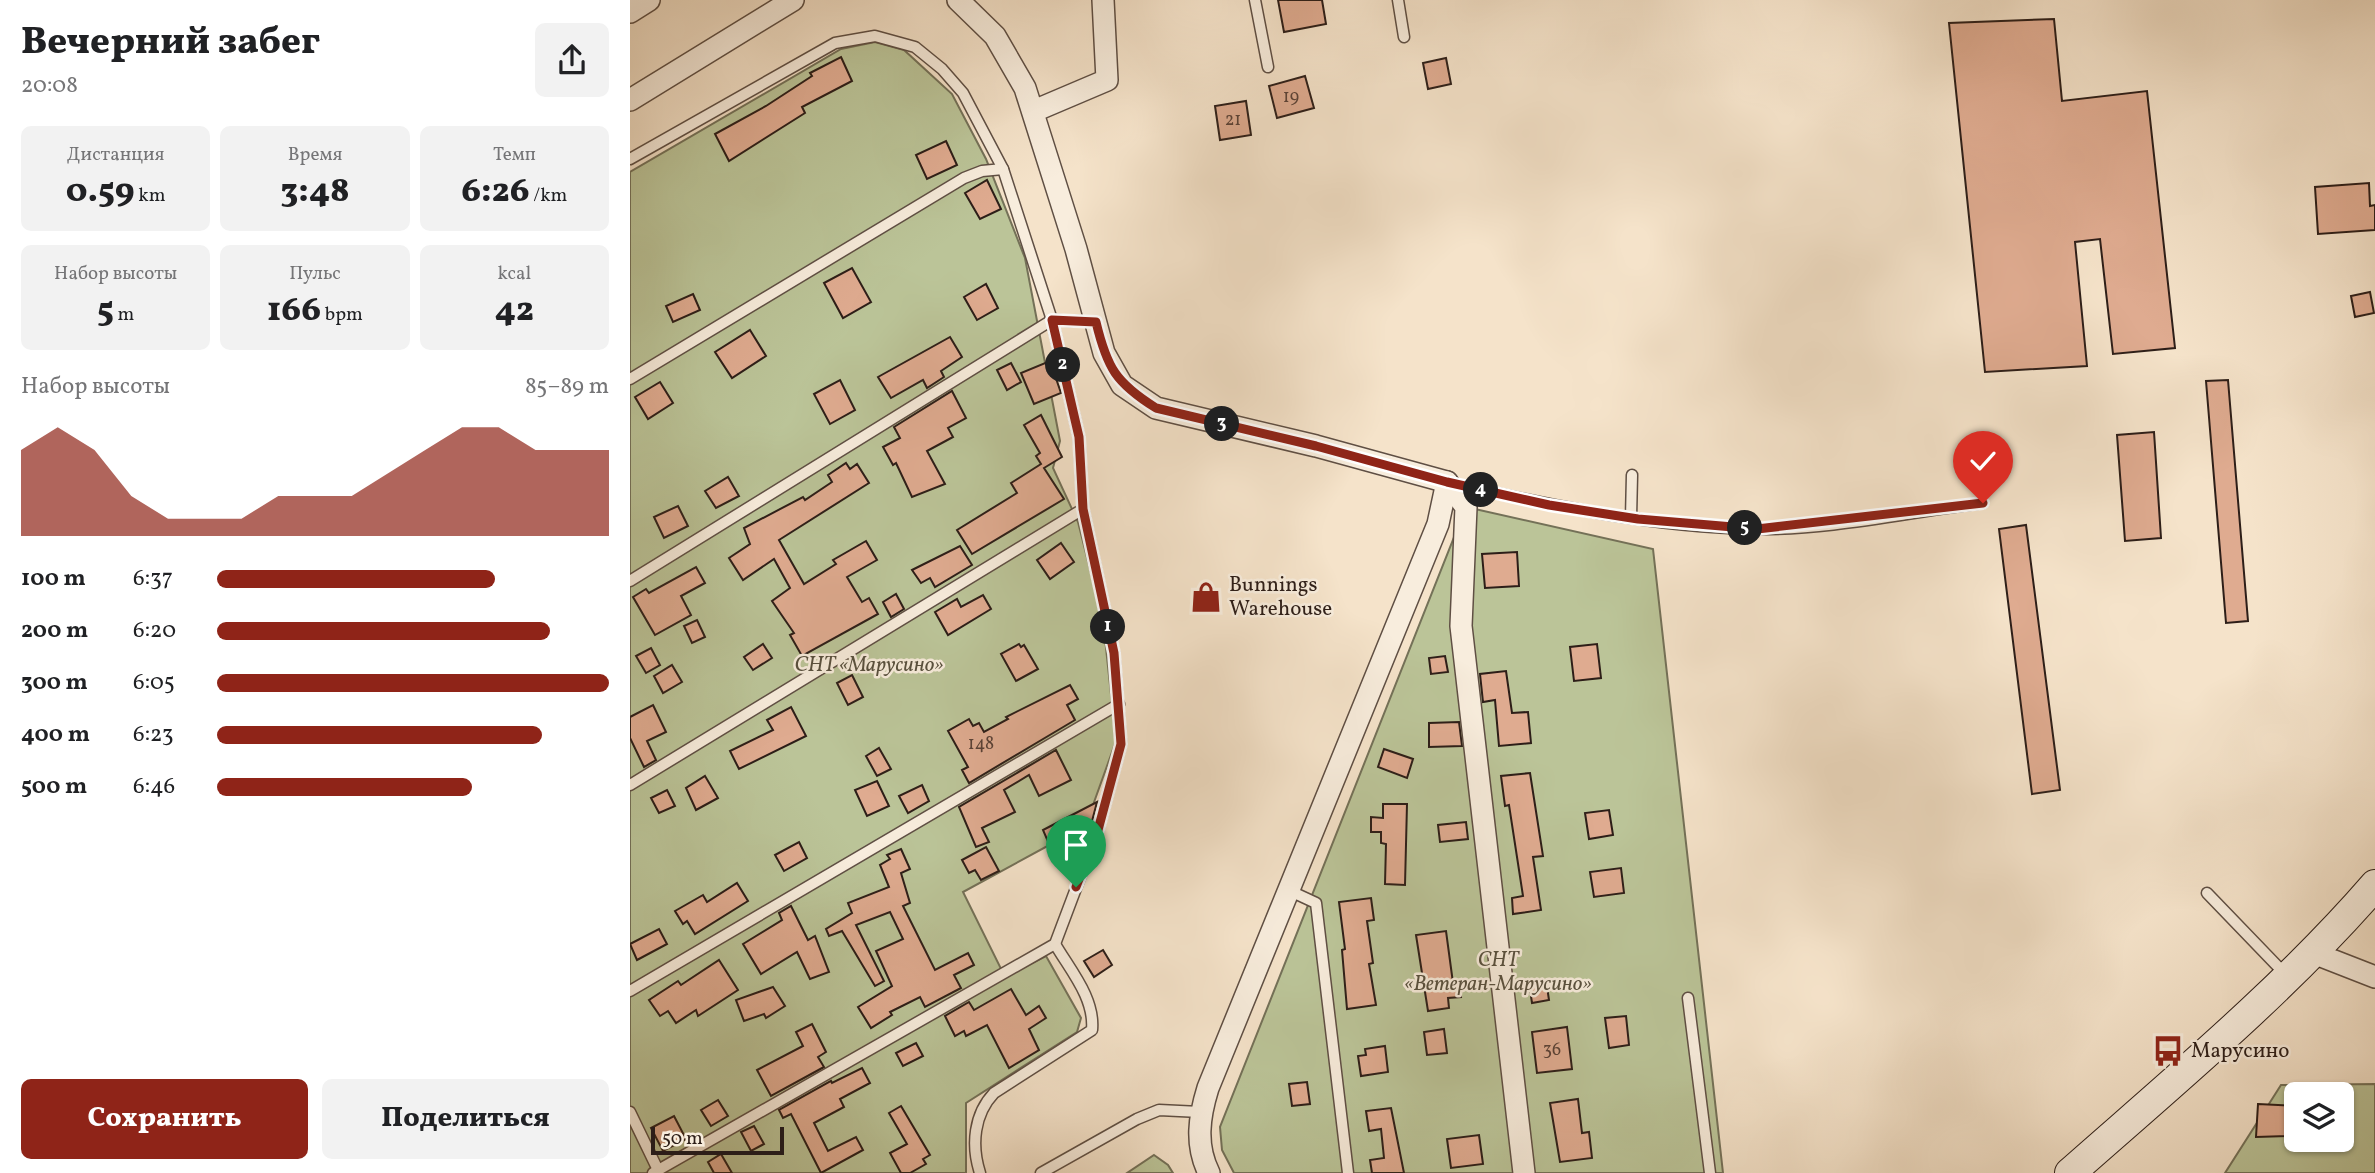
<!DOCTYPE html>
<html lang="ru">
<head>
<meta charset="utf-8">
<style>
  body { margin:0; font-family:Vollkorn,serif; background:#f2f2f2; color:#202124; height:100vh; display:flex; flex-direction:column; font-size:26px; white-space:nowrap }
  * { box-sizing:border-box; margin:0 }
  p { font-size:23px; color:#757577 }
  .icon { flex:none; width:38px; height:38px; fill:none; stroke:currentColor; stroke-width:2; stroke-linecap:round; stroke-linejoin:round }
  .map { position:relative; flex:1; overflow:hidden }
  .side { display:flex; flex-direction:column; background:#fff; width:630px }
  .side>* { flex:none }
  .tools { position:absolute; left:1654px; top:1082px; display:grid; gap:14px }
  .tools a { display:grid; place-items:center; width:70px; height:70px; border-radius:10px; background:#fff; box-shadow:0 2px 5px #0004; font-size:35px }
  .scale { position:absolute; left:21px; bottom:18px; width:133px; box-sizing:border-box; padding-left:7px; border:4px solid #2d1e18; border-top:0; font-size:19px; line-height:24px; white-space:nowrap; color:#2d1e18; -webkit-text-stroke:5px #f8eddd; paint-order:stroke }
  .pin { position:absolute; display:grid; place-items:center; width:60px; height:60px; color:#fff; margin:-72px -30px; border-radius:50% 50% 50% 0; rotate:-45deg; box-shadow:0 0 7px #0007 }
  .pin .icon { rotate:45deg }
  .km { position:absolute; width:35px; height:35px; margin:-18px; border-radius:50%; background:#222; color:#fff; font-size:19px; line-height:35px; text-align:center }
  .round { display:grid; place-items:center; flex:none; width:74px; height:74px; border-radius:10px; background:#f2f2f2 }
  .overview { display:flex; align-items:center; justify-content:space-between; height:119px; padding:0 21px }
  h1 { font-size:38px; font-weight:800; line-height:52px }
  .figures { display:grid; grid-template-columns:repeat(3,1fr); gap:10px; height:119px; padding:7px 21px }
  .figures div { display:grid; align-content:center; border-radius:10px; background:#f2f2f2; text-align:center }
  .figures b { font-size:35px; font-weight:800 }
  .figures small { font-size:19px; font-weight:400 }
  .figures p { font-size:19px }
  .chart { height:196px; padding:14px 21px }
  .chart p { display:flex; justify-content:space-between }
  .chart svg { width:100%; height:126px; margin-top:7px; fill:#8f2418; opacity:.7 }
  .primary-button { display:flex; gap:14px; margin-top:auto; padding:14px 21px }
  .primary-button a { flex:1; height:80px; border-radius:10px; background:#8f2418; color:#fff; font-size:28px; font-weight:800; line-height:80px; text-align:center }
  .primary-button a+a { background:#f2f2f2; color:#202124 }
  ul { padding:0 21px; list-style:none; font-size:23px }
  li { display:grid; grid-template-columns:112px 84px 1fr; align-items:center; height:52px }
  li i { height:18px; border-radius:9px; background:#8f2418 }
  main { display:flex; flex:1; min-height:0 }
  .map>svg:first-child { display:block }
  .green { fill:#bbc498; stroke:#747158; stroke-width:2; fill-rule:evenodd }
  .building { fill:#dfab90; stroke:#2d1e18; stroke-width:2 }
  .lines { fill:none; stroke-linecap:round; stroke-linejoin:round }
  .lane-casing { stroke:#5f4f44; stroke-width:13 }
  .street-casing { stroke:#5f4f44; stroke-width:24 }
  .secondary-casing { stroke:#2d1e18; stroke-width:32 }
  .lane { stroke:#f8eddd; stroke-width:10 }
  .street { stroke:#f8eddd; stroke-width:21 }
  .secondary { stroke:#f8eddd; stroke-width:30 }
  .route-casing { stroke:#fff; stroke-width:14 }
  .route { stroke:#8f2418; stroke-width:9 }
  .labels { text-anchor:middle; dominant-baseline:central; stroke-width:5; stroke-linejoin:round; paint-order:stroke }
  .number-label { font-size:18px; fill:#5a4136 }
  .poi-label { font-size:21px; fill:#2d1e18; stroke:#f8eddd; text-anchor:start }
  .park-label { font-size:21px; font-style:italic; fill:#58503e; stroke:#f8eddd }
</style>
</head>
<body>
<main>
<section class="side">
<div class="overview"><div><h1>Вечерний забег</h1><p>20:08</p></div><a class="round"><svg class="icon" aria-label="share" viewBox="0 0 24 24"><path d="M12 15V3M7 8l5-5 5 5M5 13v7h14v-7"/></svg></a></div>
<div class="figures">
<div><p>Дистанция</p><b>0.59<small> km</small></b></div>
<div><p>Время</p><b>3:48</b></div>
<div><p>Темп</p><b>6:26<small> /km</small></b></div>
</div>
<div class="figures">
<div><p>Набор высоты</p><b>5<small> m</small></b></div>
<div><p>Пульс</p><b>166<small> bpm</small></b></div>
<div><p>kcal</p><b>42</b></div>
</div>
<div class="chart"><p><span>Набор высоты</span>85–89 m</p>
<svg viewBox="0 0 160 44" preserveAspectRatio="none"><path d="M0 44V14L10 6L20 14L30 30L40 38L50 38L60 38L70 30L80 30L90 30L100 22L110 14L120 6L130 6L140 14L150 14L160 14V44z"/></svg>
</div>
<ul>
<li><b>100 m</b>6:37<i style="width:71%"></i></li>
<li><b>200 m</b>6:20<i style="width:85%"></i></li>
<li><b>300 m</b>6:05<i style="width:100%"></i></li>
<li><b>400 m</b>6:23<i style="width:83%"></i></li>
<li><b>500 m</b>6:46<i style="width:65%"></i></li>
</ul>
<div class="primary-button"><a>Сохранить</a><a>Поделиться</a></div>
</section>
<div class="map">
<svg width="1745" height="1173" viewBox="0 0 1745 1173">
  <rect width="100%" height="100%" fill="#f5e3ca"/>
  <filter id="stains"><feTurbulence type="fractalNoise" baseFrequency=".00286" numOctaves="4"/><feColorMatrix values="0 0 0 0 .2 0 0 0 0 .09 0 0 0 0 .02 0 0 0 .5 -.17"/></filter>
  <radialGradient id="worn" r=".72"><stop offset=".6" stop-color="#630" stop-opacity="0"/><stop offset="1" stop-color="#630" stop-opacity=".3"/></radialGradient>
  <!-- green -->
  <g class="green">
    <polygon points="245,42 274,50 322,94 356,159 395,258 430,441 423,468 448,522 473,620 486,741 454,830 423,843 333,892 375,977 416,956 451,1018 447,1032 336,1103 336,1173 0,1173 0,172 211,49"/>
    <polygon points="836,507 1023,549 1093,1173 604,1173 592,1150 590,1127"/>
    <path d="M1745,1084V1173H1595L1651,1085ZM1666,1094H1712V1139H1666Z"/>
    <polygon points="524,1155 538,1165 543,1173 497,1173"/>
  </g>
  <!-- building -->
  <g class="building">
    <polygon points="648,0 692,0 696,24 654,32"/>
    <polygon points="1424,19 1432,101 1517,91 1545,348 1483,354 1470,239 1445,242 1457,366 1355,372 1319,23"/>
    <polygon points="211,57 222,81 172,107 175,113 99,161 85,134 136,106 182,76 180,73"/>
    <polygon points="816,58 821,84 798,89 793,63"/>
    <polygon points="675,76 684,108 647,118 639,86"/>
    <polygon points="616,101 621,135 590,140 585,106"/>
    <polygon points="316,141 327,165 297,179 286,155"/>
    <polygon points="357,180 371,209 350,219 335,193"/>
    <polygon points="1739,183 1740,206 1745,205 1745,230 1688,234 1685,187"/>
    <polygon points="222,268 241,302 213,318 194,283"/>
    <polygon points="356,284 368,308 347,320 334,297"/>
    <polygon points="1740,292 1744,313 1725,317 1721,296"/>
    <polygon points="63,294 70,310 43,322 36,306"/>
    <polygon points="120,330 136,356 102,378 85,352"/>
    <polygon points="320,337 332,357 311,371 314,377 297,388 293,380 261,398 248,377"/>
    <polygon points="420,361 431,393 404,404 391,373"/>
    <polygon points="381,363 391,382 377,390 367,370"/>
    <polygon points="210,380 225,410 200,424 184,394"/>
    <polygon points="1598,380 1618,621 1596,623 1576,381"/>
    <polygon points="30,382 43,403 18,419 5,397"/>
    <polygon points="322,391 336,418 318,428 323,437 297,451 315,484 282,497 266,463 263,465 253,447 270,438 264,427"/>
    <polygon points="411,415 432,457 414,468 434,499 342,554 327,530 387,493 381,483 411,464 406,456 410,453 394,425"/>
    <polygon points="1524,432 1531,538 1495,541 1487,435"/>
    <polygon points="216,463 220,469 227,464 239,483 149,540 174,584 206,564 203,560 236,541 247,560 217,577 232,602 239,598 248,614 172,656 160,635 164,633 142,601 160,588 144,559 113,580 99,558 120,544 114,528 173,497 175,500 202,482 198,475"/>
    <polygon points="98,477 109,496 86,508 75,491"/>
    <polygon points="48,506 58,526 34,538 24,517"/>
    <polygon points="1396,525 1430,790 1402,794 1369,529"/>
    <polygon points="431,543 444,562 420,579 407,560"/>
    <polygon points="330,546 342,565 305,587 300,578 291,583 282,570"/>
    <polygon points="887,552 889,586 855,588 852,554"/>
    <polygon points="66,567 75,583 51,596 61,615 25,635 3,597 16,589 19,593"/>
    <polygon points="266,594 274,609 261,617 253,602"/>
    <polygon points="353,595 361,609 318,635 305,612 327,599 331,607"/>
    <polygon points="67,620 75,637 62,643 54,626"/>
    <polygon points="133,644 142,658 123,670 114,657"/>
    <polygon points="389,644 391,647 394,645 408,669 386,681 371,654"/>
    <polygon points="967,644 971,678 944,681 940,647"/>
    <polygon points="21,648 30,665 16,673 6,656"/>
    <polygon points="815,656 818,672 801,674 799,658"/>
    <polygon points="42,665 52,682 33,693 24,676"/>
    <polygon points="876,671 882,713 898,712 901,743 869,746 865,700 853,702 850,674"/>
    <polygon points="222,675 233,697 218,705 207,683"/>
    <polygon points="440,685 448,699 437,705 445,720 339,783 332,770 338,767 318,731 339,719 343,726 349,723 354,732 378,719 376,717"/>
    <polygon points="23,705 36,732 17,741 26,760 14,767 0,738 0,717"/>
    <polygon points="161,707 176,736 109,769 100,751 143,730 137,720"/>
    <polygon points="829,722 832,746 799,747 799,723"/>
    <polygon points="249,748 261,769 247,776 236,756"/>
    <polygon points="754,749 783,759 777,778 748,767"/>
    <polygon points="426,750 441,780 409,796 399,775 374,790 385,812 352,828 359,842 346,847 329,807"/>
    <polygon points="900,773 913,856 903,857 911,910 883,914 882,898 893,896 879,805 875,806 871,776"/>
    <polygon points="75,776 88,798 66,810 56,788"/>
    <polygon points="247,781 259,806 237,816 225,790"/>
    <polygon points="292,785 299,801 278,813 269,796"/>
    <polygon points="37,790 45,806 29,813 21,798"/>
    <polygon points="467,802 461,825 419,844 413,830"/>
    <polygon points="753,804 777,804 775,885 755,884 756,844 751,843 751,832 741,832 741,817 753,818"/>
    <polygon points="979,810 983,835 959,839 955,813"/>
    <polygon points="836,822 838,839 810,842 808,825"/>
    <polygon points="169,842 177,858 154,871 145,855"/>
    <polygon points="356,847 369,871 351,880 345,870 339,873 332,860"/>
    <polygon points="271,849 280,869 271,873 280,903 273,906 305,970 338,953 344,965 324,975 331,988 295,1007 290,997 260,1012 262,1015 241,1028 228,1007 262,986 246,951 273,939 260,912 226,925 254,981 245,986 212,931 199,936 196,929 222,913 218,903 259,887 250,865 260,859 257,855"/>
    <polygon points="991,868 994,893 964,897 960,872"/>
    <polygon points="107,883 118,901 65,934 57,921 53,924 45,911 73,895 77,902"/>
    <polygon points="741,898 744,920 737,921 743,963 739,964 746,1005 717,1009 712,950 715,949 709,902"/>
    <polygon points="161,906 178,940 185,936 199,972 180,979 167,952 131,974 113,944 152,920 149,913"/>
    <polygon points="29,929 37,944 7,960 0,944"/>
    <polygon points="816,931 823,983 829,982 831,997 818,998 819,1008 798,1011 786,935"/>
    <polygon points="473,950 482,965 464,977 454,961"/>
    <polygon points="89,960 108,990 68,1016 66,1010 46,1023 38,1011 30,1016 19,1000 48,981 51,985"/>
    <polygon points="916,980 919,1000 902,1003 899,983"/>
    <polygon points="143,987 155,1006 136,1018 134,1014 114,1021 106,1000"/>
    <polygon points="381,989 396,1015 409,1006 416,1018 399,1029 409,1050 379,1068 357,1025 336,1036 334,1031 325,1036 315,1016 339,1002 344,1010"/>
    <polygon points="996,1016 999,1045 979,1048 975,1018"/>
    <polygon points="182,1024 196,1052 188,1057 194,1067 141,1096 127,1070 173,1046 166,1032"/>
    <polygon points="937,1027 942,1069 907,1073 902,1032"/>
    <polygon points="814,1029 817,1053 797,1055 794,1032"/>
    <polygon points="286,1043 293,1056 273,1066 266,1053"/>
    <polygon points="755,1046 758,1072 731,1076 728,1056 736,1055 735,1049"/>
    <polygon points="232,1068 240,1083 210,1099 214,1107 184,1123 198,1151 226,1137 233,1150 191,1173 161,1114 153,1118 149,1110 201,1081 202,1083"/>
    <polygon points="677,1082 680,1104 662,1106 659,1084"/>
    <polygon points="948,1099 952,1133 959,1132 962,1158 930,1162 920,1103"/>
    <polygon points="88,1100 98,1116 81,1126 71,1110"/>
    <polygon points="1628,1104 1665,1106 1664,1123 1658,1122 1657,1136 1626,1137"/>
    <polygon points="271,1106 300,1155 293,1159 296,1164 280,1173 271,1173 260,1153 277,1144 259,1113"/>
    <polygon points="761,1108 774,1173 742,1173 740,1160 754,1158 751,1129 739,1131 736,1111"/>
    <polygon points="44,1116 56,1139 33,1151 21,1128"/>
    <polygon points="124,1126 134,1144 121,1151 111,1132"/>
    <polygon points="849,1135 853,1164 821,1168 817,1139"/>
    <polygon points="91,1154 102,1173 84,1173 78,1162"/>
  </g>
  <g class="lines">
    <defs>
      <g id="lane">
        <polyline points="625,0 638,67"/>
        <polyline points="768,0 774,37"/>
        <polyline points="0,159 205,43 245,36 285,47 312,69 333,93 373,169 422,320 449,437 453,509 484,653 491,744 468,830 425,944 23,1173"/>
        <polyline points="0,379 334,178 352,171 373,169"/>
        <path d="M819,483C920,505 1022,527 1125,529C1201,530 1278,512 1353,503"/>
        <polyline points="1001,518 1002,475"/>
        <polyline points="0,581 422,320 466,322"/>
        <polyline points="0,785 453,509"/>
        <polyline points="658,890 686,903 718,1173"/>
        <polyline points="1577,893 1656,975"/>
        <polyline points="0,991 489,704"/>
        <polyline points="1058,998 1080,1173"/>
        <polyline points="0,1112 28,1170"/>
        <path d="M350,1173C341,1145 344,1114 364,1093L462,1030C465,998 440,970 425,944"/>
        <polyline points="411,1173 507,1119 529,1110 570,1112"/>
      </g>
      <g id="street">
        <polyline points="328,0 365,36 395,88 446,249 474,353 492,385 526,408 686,446 817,482 836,507 831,626 894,1173"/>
        <polyline points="0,12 19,0"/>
        <polyline points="0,100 163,0"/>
        <polyline points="404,111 477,80 473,0"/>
        <polyline points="1681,952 1745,977"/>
        <path d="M579,1173C565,1145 569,1117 578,1088L808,524L817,482"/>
      </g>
      <path id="secondary" d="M1440,1173C1543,1082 1655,989 1745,885"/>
    </defs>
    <!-- lane casing -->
    <use href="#lane" class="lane-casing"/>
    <!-- street casing -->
    <use href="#street" class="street-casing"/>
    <!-- secondary casing -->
    <use href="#secondary" class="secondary-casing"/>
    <!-- lane -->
    <use href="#lane" class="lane"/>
    <!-- street -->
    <use href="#street" class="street"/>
    <!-- secondary -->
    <use href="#secondary" class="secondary"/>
  </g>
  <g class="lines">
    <defs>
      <path id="route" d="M446,887L468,830L491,744L484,653L453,509L449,437L422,320L466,322C477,368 486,383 526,408L686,446L817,482L919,505L1008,519L1127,529L1353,503"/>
    </defs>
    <!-- route casing -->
    <use href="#route" class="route-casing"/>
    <!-- route -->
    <use href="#route" class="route"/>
  </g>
  <!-- icons -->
  <defs>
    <symbol id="shop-bare" viewBox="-9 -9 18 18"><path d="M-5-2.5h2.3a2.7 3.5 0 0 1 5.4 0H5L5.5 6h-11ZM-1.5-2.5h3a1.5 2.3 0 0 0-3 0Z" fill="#8f2418" stroke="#f8eddd" stroke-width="2.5" paint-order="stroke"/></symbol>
    <symbol id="bus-bare" viewBox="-9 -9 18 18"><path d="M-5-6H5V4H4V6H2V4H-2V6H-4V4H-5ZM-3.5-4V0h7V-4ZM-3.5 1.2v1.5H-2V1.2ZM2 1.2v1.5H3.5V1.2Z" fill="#8f2418" stroke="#f8eddd" stroke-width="2.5" paint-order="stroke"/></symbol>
  </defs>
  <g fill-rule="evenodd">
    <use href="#shop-bare" x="554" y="575" width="44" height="44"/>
    <use href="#bus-bare" x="1516" y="1029" width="44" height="44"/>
  </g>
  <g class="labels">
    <!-- number labels -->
    <g class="number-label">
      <text x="661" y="97">19</text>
      <text x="603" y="120">21</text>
      <text x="351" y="744">148</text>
      <text x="922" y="1050">36</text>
    </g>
    <!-- poi labels -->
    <g class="poi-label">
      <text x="599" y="585">Bunnings<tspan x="599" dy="24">Warehouse</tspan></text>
      <text x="1561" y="1051">Марусино</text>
    </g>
    <!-- park labels -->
    <g class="park-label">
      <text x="239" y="665">СНТ «Марусино»</text>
      <text x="868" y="960">СНТ<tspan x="868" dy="24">«Ветеран-Марусино»</tspan></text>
    </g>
  </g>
  <rect width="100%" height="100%" filter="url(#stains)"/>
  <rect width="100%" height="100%" fill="url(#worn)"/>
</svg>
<div class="tools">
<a><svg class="icon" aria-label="layers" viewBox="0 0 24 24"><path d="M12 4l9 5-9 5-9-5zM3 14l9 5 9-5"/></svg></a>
</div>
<div class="scale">50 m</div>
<div class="pin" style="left:446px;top:887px;background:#1e9e55"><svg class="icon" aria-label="arrive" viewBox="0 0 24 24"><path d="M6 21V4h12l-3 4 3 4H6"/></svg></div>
<div class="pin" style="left:1353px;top:503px;background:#d93025"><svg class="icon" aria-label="check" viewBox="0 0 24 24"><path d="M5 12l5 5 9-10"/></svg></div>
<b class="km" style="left:478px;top:627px">1</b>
<b class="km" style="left:433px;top:365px">2</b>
<b class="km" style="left:592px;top:424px">3</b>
<b class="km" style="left:851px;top:490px">4</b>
<b class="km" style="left:1115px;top:528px">5</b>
</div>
</main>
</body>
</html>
